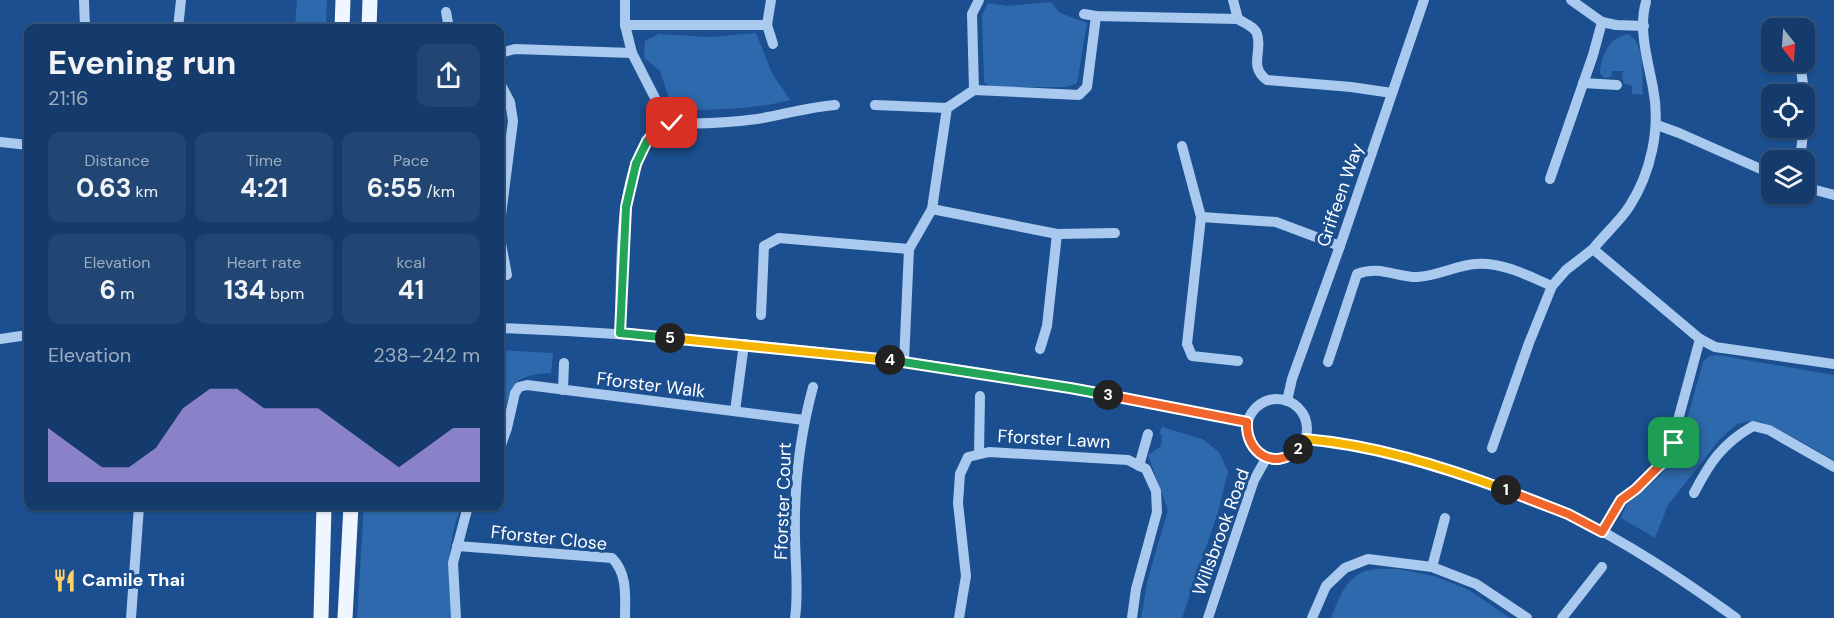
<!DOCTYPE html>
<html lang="en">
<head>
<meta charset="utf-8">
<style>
  body { margin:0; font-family:"DM Sans",sans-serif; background:#214673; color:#f1f3f6; height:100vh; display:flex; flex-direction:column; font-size:22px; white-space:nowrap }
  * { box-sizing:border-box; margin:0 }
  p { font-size:20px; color:#9dadc1 }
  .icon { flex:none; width:33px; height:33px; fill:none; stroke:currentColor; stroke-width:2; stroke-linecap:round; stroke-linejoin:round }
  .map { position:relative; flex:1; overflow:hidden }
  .details { position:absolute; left:24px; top:24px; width:480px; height:486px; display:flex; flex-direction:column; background:#143b6b; border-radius:12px; box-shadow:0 2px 4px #0004,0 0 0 2px #33557e }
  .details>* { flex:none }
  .needle { width:39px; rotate:163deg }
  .buttons { position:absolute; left:1761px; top:18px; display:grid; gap:12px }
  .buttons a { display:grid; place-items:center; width:54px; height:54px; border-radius:12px; background:#143b6b; box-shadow:0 2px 4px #0004,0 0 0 2px #33557e; font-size:30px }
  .pin { position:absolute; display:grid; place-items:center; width:51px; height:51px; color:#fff; margin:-26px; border-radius:12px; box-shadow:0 3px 9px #0006 }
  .km { position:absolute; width:30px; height:30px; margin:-15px; border-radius:50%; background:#222; color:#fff; font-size:16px; line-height:30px; text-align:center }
  .round { display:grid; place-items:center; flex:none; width:63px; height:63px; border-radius:12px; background:#214673 }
  .head { display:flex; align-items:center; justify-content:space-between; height:102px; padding:0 24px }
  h1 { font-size:33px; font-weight:700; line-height:45px }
  .metrics { display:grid; grid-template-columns:repeat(3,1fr); gap:9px; height:102px; padding:6px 24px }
  .metrics div { display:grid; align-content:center; border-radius:12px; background:#214673; text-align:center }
  .metrics b { font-size:26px; font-weight:700 }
  .metrics small { font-size:16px; font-weight:400 }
  .metrics p { font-size:16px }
  .chart { height:168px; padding:12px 24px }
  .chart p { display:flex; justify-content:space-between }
  .chart svg { width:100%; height:108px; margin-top:6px; fill:#bca0f2; opacity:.7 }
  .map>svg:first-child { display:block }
  .green { fill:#2e69ad }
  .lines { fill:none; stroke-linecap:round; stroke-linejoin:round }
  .minor { stroke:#a9c9ee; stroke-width:10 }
  .major { stroke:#f0f6ff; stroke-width:15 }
  .split-1-casing { stroke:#fff; stroke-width:12 }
  .split-2-casing { stroke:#fff; stroke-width:12 }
  .split-3-casing { stroke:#fff; stroke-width:12 }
  .split-4-casing { stroke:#fff; stroke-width:12 }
  .split-5-casing { stroke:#fff; stroke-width:12 }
  .split-6-casing { stroke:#fff; stroke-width:12 }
  .split-7-casing { stroke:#fff; stroke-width:12 }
  .split-1 { stroke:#f0652b; stroke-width:8 }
  .split-2 { stroke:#f5b400; stroke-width:8 }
  .split-3 { stroke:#f0652b; stroke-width:8 }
  .split-4 { stroke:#22a559; stroke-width:8 }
  .split-5 { stroke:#f5b400; stroke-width:8 }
  .split-6 { stroke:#22a559; stroke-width:8 }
  .split-7 { stroke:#22a559; stroke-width:8 }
  .labels { text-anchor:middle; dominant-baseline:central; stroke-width:6; stroke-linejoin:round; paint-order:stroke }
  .street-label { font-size:18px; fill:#fff; stroke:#1b4f8f }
  .poi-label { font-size:18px; font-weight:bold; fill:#fff; stroke:#1b4f8f; text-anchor:start }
</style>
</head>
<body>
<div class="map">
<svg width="1834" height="618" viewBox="0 0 1834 618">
  <rect width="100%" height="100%" fill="#1b4f8f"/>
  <!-- green -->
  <g class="green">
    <polygon points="297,0 327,0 326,28 295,28"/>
    <polygon points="1051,2 1060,13 1087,23 1077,83 1067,87 991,87 984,82 982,15 988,3 1007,6"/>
    <path d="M756,33L772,73L790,100C752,110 712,110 673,110L660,71L644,58L645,41L659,34L709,37Z"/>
    <path d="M1628,34C1647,45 1641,76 1643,95L1632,94V86L1625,84L1622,79L1623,71H1612L1611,77L1605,78L1600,73C1601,55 1609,38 1628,34Z"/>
    <path d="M500,350L553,353L551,373C503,375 512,393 500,430Z"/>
    <polygon points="1718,355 1834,375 1834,460 1791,436 1762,422 1749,421 1737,424 1721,438 1668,505 1655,538 1621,518 1626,505 1661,475 1683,434 1703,362 1709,356"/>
    <polygon points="1162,427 1202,439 1219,452 1228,472 1218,512 1182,618 1141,618 1147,582 1168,510 1148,455 1161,446 1162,435 1159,434"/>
    <path d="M364,506H462C445,541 450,580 452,618H357Z"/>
    <path d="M1398,569L1434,576L1469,590L1510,618H1331C1338,600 1347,574 1369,570C1378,568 1389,569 1398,569Z"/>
  </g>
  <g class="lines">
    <!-- minor -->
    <g class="minor">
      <polyline points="84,0 85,28"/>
      <polyline points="625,0 625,25 632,53 655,98 663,122"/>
      <polyline points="1233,0 1238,19"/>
      <polyline points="1571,0 1602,22 1616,25 1644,26"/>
      <path d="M1646,2C1638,29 1648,61 1653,88C1661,128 1651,173 1629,207C1619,222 1604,235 1593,249L1700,339L1715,347L1834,364"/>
      <polyline points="446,12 449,28"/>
      <path d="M1084,14L1096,16L1238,19C1244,23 1255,27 1257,34C1263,51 1248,66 1267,80L1351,87L1392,93"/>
      <polyline points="625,25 767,25 771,0"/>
      <polyline points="767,25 773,44"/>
      <polyline points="178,28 181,0"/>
      <polyline points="1802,28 1802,25"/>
      <polyline points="500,53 515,49 632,53"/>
      <polyline points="500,83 510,102 513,121 500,223"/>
      <polyline points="1583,83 1617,85"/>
      <polyline points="974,90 1079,95 1087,87 1096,16"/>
      <polyline points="875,105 947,108"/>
      <path d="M663,122C694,125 726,123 757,119C783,115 808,107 835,105"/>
      <polyline points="1657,125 1679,133 1772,174"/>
      <polyline points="0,142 28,145"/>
      <polyline points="1182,146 1201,217 1276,222 1340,246"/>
      <polyline points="1800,160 1806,107 1800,62"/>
      <polyline points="1550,179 1593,55 1602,22"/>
      <polyline points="1804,187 1834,195"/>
      <polyline points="932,209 1057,234 1115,233"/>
      <polyline points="1201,217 1187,344 1192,356 1238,361"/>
      <polyline points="500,238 507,275"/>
      <polyline points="761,315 764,246 779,238 909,249"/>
      <path d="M500,328C634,333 769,345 903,362C1018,376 1133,400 1247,422"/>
      <path d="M620,333C622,279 616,185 648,140C652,134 658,128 663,122"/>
      <polyline points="0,339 28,335"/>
      <polyline points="1040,349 1047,326 1057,234"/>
      <polyline points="904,362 909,249 932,209 947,108 974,90 972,14 979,0"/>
      <path d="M1328,362L1357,274C1379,265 1396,277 1417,277C1438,276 1457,265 1476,264C1503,262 1528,276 1552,286"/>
      <polyline points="563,390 564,363"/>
      <circle cx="1277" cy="429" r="30"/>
      <polyline points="1287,401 1292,379 1340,246 1424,0"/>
      <polyline points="735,411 744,344"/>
      <path d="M1305,439C1355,443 1404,457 1452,472C1491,485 1531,497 1568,514C1627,542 1683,580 1736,618"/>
      <polyline points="500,448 507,428 515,393 519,387 527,385 804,420"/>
      <polyline points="1492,448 1529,343 1552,286 1566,270 1593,249"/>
      <polyline points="979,453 980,396"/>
      <polyline points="1139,466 1148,434"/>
      <path d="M1694,493C1710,462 1722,444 1753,426L1769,430L1834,467"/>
      <polyline points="1602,532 1621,500 1636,489 1668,457 1673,443 1678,420 1700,339"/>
      <path d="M457,546L612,558C628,574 625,597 625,618"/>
      <polyline points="1432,567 1445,518"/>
      <polyline points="131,618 139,506"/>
      <polyline points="456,618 453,563 468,506"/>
      <path d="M795,618C799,590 795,563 795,535C794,485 800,435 813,387"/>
      <polyline points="959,618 966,576 958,503 960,474 968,457 989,452 1128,460 1146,469 1156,491 1157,512 1136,589 1132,618"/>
      <polyline points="1208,618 1254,480 1267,457"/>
      <polyline points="1312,618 1326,586 1345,568 1368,559 1432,567 1476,584 1527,618"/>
      <polyline points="1562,618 1602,567"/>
    </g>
    <!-- major -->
    <g class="major">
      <polyline points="342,28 343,0"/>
      <polyline points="369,28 370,0"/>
      <polyline points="321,618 324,506"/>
      <polyline points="345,618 351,506"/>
    </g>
  </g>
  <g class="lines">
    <defs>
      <polyline id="split-1" points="1506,490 1568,514 1602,532 1621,500 1636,489 1668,457 1674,443"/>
      <path id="split-2" d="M1298,449L1305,439C1374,445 1442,466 1506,490"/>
      <path id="split-3" d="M1108,395L1247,422C1245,452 1274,472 1298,449"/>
      <polyline id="split-4" points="890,360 1070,388 1108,395"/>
      <polyline id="split-5" points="670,338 890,360"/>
      <polyline id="split-6" points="636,164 626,207 620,333 670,338"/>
      <polyline id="split-7" points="636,164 647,141 663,122 672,123"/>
    </defs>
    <!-- split-1 casing -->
    <use href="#split-1" class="split-1-casing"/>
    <!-- split-2 casing -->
    <use href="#split-2" class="split-2-casing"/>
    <!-- split-3 casing -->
    <use href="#split-3" class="split-3-casing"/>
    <!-- split-4 casing -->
    <use href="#split-4" class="split-4-casing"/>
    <!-- split-5 casing -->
    <use href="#split-5" class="split-5-casing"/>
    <!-- split-6 casing -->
    <use href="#split-6" class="split-6-casing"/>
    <!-- split-7 casing -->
    <use href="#split-7" class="split-7-casing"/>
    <!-- split-1 -->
    <use href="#split-1" class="split-1"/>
    <!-- split-2 -->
    <use href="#split-2" class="split-2"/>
    <!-- split-3 -->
    <use href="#split-3" class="split-3"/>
    <!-- split-4 -->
    <use href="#split-4" class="split-4"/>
    <!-- split-5 -->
    <use href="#split-5" class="split-5"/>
    <!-- split-6 -->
    <use href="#split-6" class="split-6"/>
    <!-- split-7 -->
    <use href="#split-7" class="split-7"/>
  </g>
  <!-- icons -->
  <defs>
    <symbol id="restaurant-bare" viewBox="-9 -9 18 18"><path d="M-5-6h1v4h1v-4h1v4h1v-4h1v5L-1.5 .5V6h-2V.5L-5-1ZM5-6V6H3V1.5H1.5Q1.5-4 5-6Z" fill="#ffd166" stroke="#1b4f8f" stroke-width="2.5" paint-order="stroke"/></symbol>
  </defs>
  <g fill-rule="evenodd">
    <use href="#restaurant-bare" x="48" y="564" width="33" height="33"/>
  </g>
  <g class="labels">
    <!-- street labels -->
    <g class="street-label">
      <text transform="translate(1340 195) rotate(-71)">Griffeen Way</text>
      <text transform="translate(651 385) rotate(7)">Fforster Walk</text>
      <text transform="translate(1054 439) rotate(3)">Fforster Lawn</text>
      <text transform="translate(783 501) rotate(-88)">Fforster Court</text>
      <text transform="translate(1221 532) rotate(-70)">Willsbrook Road</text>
      <text transform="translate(549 538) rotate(6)">Fforster Close</text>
    </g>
    <!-- poi labels -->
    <g class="poi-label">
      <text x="82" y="580">Camile Thai</text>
    </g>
  </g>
</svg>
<div class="buttons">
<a><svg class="needle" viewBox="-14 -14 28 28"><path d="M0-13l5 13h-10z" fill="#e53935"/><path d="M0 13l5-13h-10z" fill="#9dadc1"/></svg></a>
<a><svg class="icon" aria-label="locate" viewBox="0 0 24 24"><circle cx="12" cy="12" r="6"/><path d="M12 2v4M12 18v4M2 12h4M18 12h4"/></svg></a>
<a><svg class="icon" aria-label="layers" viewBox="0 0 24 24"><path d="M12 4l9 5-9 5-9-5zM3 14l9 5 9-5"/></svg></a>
</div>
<div class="pin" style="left:1674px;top:443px;background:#1e9e55"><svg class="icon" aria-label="arrive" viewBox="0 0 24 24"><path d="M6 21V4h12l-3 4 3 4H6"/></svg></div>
<div class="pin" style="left:672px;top:123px;background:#d93025"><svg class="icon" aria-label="check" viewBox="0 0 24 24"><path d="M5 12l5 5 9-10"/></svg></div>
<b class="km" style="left:1506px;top:490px">1</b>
<b class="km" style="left:1298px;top:449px">2</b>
<b class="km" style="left:1108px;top:395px">3</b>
<b class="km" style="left:890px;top:360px">4</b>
<b class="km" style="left:670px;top:338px">5</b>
<section class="details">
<div class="head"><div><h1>Evening run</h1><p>21:16</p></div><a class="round"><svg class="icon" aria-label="share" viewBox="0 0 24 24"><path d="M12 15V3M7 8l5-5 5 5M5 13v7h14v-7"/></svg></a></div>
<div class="metrics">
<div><p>Distance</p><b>0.63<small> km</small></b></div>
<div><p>Time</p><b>4:21</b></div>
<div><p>Pace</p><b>6:55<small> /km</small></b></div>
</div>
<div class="metrics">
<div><p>Elevation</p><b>6<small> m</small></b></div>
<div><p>Heart rate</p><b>134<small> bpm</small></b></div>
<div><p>kcal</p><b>41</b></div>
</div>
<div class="chart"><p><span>Elevation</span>238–242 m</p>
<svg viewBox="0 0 160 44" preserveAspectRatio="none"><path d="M0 44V22L10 30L20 38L30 38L40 30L50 14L60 6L70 6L80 14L90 14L100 14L110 22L120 30L130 38L140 30L150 22L160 22V44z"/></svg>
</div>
</section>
</div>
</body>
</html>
